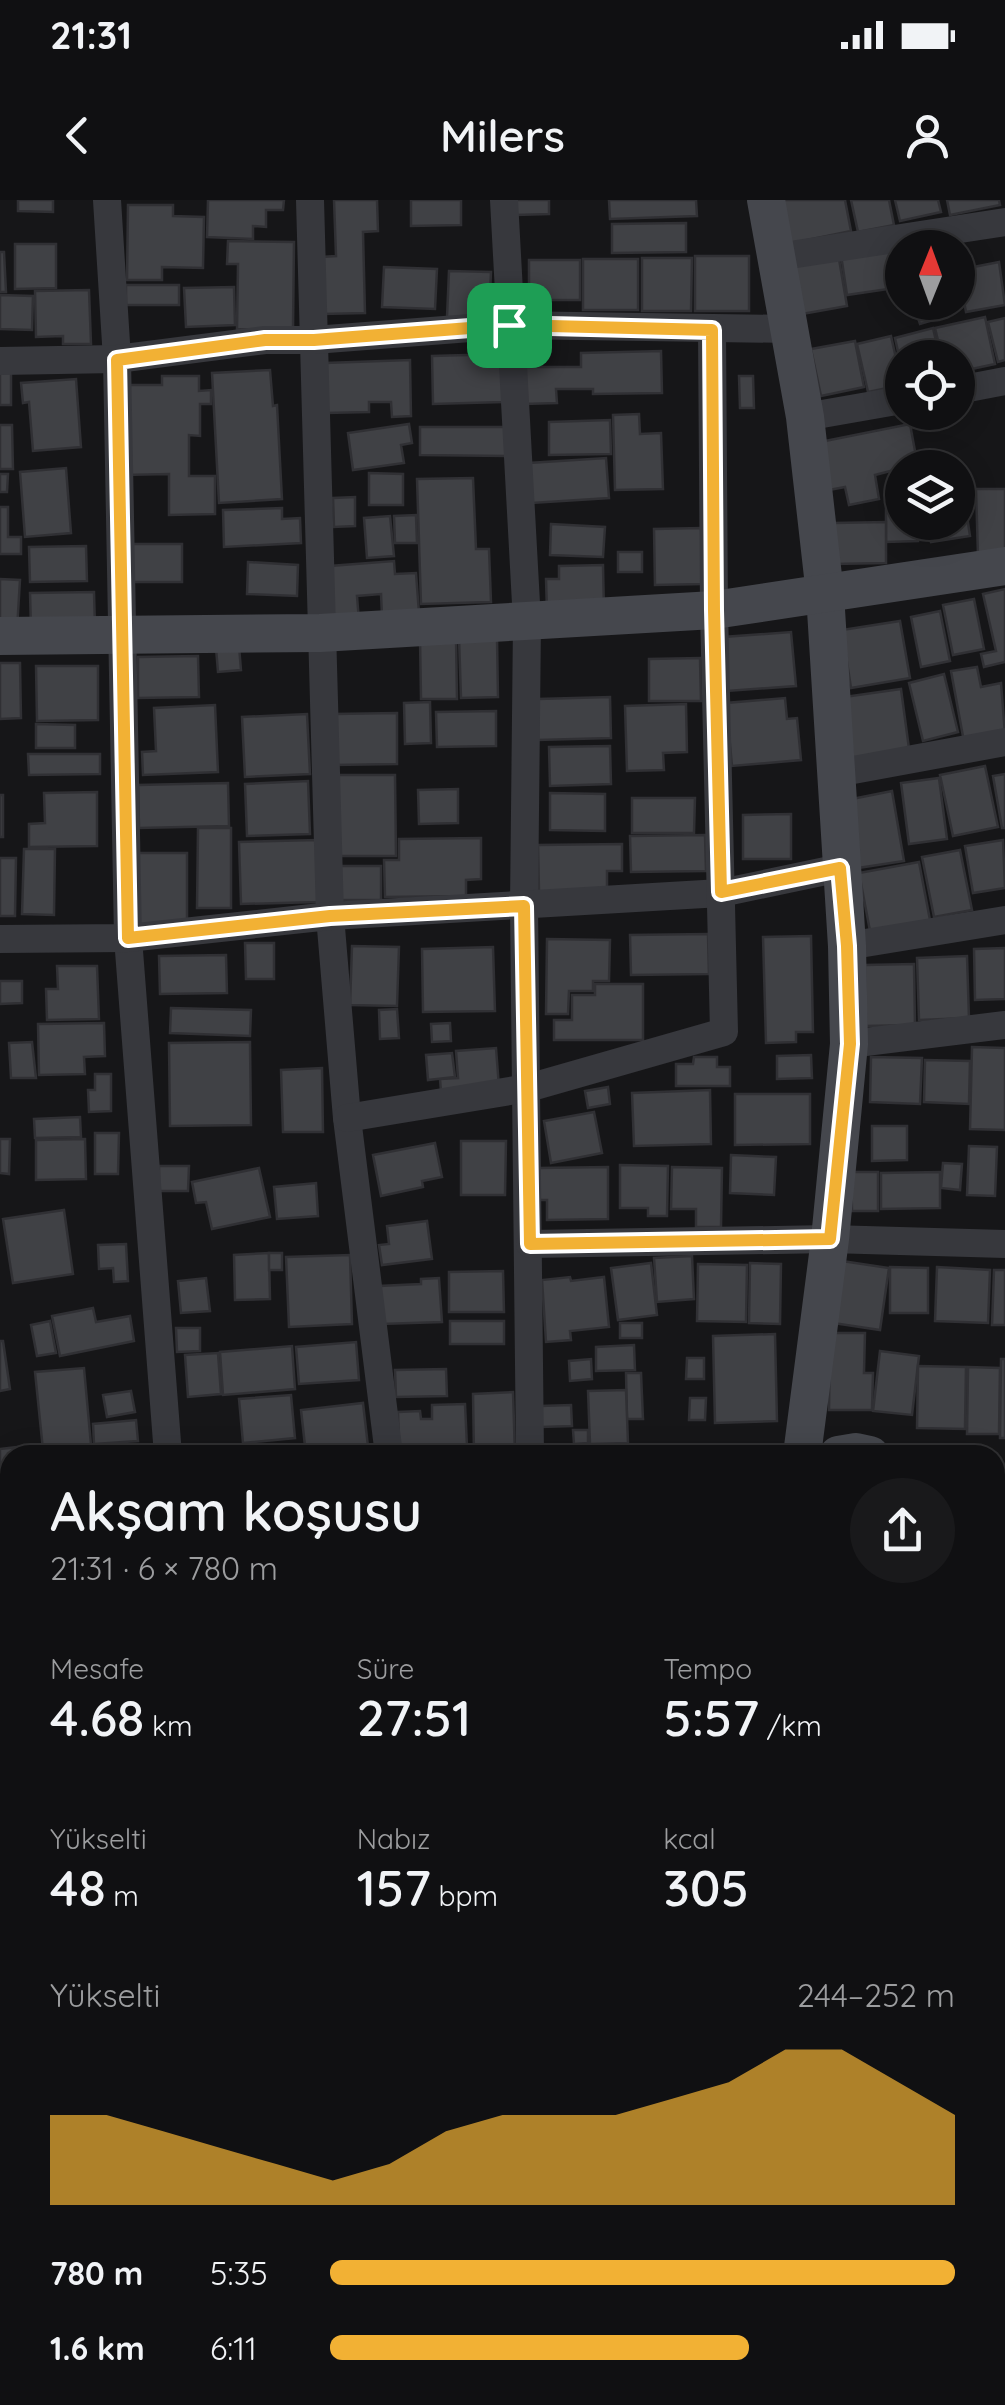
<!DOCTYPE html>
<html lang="tr">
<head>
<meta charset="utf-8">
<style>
  body { margin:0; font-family:Quicksand,sans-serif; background:#19191b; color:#f1f3f6; height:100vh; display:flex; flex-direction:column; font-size:38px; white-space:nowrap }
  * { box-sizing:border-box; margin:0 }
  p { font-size:32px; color:#9c9d9f }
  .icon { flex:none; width:55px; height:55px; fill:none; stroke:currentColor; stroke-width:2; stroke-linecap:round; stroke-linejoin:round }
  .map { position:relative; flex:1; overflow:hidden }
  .panel { position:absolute; left:0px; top:1245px; width:1005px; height:960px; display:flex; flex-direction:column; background:#101012; border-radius:30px 30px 0 0; box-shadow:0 5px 25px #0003,0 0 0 2px #303032 }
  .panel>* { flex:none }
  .needle { width:65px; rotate:1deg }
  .tools { position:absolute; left:885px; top:30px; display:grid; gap:20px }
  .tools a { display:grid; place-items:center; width:90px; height:90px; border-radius:50%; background:#101012; box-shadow:0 5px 25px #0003,0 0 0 2px #303032; font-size:50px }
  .pin { position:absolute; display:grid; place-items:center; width:85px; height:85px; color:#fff; margin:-42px; border-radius:20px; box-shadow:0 5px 15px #0006 }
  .round { display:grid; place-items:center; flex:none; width:105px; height:105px; border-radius:52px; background:#19191b }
  .head { display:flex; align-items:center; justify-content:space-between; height:170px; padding:0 50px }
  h1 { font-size:55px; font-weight:600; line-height:75px }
  .metrics { display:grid; grid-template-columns:repeat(3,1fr); gap:15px; height:170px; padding:10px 50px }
  .metrics div { display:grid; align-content:center }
  .metrics b { font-size:50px; font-weight:600 }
  .metrics small { font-size:28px; font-weight:400 }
  .metrics p { font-size:28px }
  .chart { height:280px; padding:20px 50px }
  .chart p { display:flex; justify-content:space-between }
  .chart svg { width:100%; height:180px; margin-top:10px; fill:#f2b134; opacity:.7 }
  ul { padding:0 50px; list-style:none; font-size:32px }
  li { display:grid; grid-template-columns:160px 120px 1fr; align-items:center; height:75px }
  li i { height:25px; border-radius:12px; background:#f2b134 }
  .status { display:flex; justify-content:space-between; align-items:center; height:70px; padding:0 50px; background:#101012; direction:ltr }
  .status svg { height:28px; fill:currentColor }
  header { display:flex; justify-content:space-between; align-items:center; height:130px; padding:0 50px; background:#101012; font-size:45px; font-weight:600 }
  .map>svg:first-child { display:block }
  .building { fill:#404145; stroke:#303034; stroke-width:2.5 }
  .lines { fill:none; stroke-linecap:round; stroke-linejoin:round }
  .street { stroke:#37383d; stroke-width:28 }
  .secondary { stroke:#45474d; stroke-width:38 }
  .route-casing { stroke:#fff; stroke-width:20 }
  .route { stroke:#f2b134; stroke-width:12 }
</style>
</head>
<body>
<div class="status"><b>21:31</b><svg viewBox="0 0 49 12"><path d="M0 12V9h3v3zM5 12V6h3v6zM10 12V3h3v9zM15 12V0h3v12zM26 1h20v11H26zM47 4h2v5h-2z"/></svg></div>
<header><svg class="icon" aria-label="back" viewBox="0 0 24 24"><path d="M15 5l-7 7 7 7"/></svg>Milers<svg class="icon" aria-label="person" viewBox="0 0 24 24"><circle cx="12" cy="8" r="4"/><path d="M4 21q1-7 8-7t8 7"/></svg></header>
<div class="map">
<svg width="1005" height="2205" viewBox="0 0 1005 2205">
  <rect width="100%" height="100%" fill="#161618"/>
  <!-- building -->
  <g class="building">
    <polygon points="18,0 53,0 53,12 18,11"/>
    <polygon points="208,0 284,0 283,10 266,10 266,27 253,26 253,39 207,37"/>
    <polygon points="334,0 377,0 378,31 363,32 365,113 323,114 321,57 336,56"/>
    <polygon points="411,0 461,0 461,25 411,26"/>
    <polygon points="516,0 549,0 549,14 516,15"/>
    <polygon points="609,0 696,0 697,16 610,19"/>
    <polygon points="779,0 845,0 851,31 788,44"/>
    <polygon points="851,0 889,0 894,25 858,32"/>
    <polygon points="895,0 938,0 941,12 900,21"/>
    <polygon points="947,0 999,0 1000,5 950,15"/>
    <polygon points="128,5 173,5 173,16 204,17 203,68 162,67 162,80 127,80"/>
    <polygon points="686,23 686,52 612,53 612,24"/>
    <polygon points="228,41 294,42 293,130 237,129 238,64 227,64"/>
    <polygon points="15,44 56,44 56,88 15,89"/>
    <polygon points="902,48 902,87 847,95 841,55"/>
    <polygon points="0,52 4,52 6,92 0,92"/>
    <polygon points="838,53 847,106 802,114 793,61"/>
    <rect x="695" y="56" width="54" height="55"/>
    <polygon points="642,58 692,58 691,111 642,111"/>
    <rect x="583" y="59" width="55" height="51"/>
    <rect x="529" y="60" width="51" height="40"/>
    <polygon points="999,62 1005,105 966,112 958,70"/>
    <polygon points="384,67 437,69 435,109 382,107"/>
    <polygon points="449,71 491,72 489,118 447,117"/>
    <rect x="126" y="85" width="53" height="20"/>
    <polygon points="234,87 235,125 186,127 184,88"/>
    <polygon points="89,90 91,144 63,144 63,136 36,137 35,91"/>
    <polygon points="0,95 33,96 32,130 0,129"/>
    <polygon points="932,102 937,119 920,124 914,105"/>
    <polygon points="985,117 995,164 958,172 958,158 942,158 935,128"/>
    <polygon points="1005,118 1005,160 998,162 988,122"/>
    <polygon points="933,128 940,158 902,158 902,170 895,138"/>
    <polygon points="891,136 902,185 868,192 857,144"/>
    <polygon points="855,141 864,187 821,196 811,149"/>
    <polygon points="661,151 662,193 593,194 593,189 556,189 557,203 524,204 524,167 581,167 581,153"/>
    <polygon points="502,154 503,202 433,204 432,156"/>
    <polygon points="410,160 411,216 392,217 391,202 369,202 369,212 326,213 325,163"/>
    <polygon points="270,170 273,206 277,205 282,299 219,303 212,173"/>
    <rect x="0" y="173" width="11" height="32"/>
    <polygon points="162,176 199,176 199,191 211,190 211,204 200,204 200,236 189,235 189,276 215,276 215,314 169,315 169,274 124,275 123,185 162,185"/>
    <polygon points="739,176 753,176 754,208 740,208"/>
    <polygon points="76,179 81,247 33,251 29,202 23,203 21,183"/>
    <polygon points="639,214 640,234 661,233 663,289 615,290 613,215"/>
    <polygon points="610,220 611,254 549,255 549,222"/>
    <polygon points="409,224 412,243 401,245 404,263 353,270 348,233"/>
    <polygon points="910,224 918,267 902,268 875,275 879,299 849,305 845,287 829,290 820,242"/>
    <polygon points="0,225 12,225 13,269 0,269"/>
    <polygon points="420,227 506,227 506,256 420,255"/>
    <polygon points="606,258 609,298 532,303 529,263"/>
    <polygon points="66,268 71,333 25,337 20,272"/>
    <polygon points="369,273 403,274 403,305 369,305"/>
    <polygon points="0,274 8,274 7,292 0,292"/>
    <polygon points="473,278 476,349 489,349 491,402 421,404 417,279"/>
    <polygon points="976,289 1005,289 1005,356 978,356"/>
    <polygon points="964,296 970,336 931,342 928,322 958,322 958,297"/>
    <polygon points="355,297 355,326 334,327 333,298"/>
    <polygon points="886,305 902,305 902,322 918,322 918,341 886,342"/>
    <polygon points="0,307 8,307 8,337 21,337 21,354 0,354"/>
    <polygon points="282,308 282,319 300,318 301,343 224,347 223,310"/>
    <polygon points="416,315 417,343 395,343 394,316"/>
    <polygon points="390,316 394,356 367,358 364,318"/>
    <polygon points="886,322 886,363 834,364 834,323"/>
    <polygon points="551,324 605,327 603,357 550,355"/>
    <polygon points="701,328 703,384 655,385 654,329"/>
    <rect x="132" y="344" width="50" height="38"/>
    <polygon points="86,346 87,381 30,382 29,347"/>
    <rect x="618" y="352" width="24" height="20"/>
    <polygon points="394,361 395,374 416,373 419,413 382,416 381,394 357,396 359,421 334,423 330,366"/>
    <polygon points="248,362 298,365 297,396 247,394"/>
    <polygon points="603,365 604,411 547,412 546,379 559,379 559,366"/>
    <polygon points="0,379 20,380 17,430 0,429"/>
    <polygon points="1005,389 1005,462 984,467 981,454 996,451 983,394"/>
    <polygon points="94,392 95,427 31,429 30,393"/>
    <polygon points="974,399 984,449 953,455 943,405"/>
    <polygon points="940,411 950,461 921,467 911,417"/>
    <polygon points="900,421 910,478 851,488 842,430"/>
    <polygon points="791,432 796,486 727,491 723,437"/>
    <polygon points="497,437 498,497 461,498 459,438"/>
    <polygon points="456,438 457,499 421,499 420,439"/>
    <polygon points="239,446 241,470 218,472 216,448"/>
    <polygon points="198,456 199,497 138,498 138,457"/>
    <polygon points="700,458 701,501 649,501 649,459"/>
    <polygon points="0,463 20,463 21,518 0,519"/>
    <polygon points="36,466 98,466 98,520 37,521"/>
    <polygon points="977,467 981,487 1001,483 1005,534 964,542 951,471"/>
    <polygon points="944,474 958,532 923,541 909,483"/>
    <polygon points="901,489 910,556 854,564 844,497"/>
    <polygon points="610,497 611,538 538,540 538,499"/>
    <polygon points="785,498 787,519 797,518 801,560 732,566 726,503"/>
    <polygon points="430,502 431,543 405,544 404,503"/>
    <polygon points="686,504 687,552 663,553 664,570 627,571 625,506"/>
    <polygon points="215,505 218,572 143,575 142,552 156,551 154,508"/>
    <polygon points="496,511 496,546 437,547 436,512"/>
    <polygon points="397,513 397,564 334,565 334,514"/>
    <polygon points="307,514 310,574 245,577 242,517"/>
    <polygon points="36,524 75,525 75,548 36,548"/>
    <polygon points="610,546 611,584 550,586 549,547"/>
    <polygon points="28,554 100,554 100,574 29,575"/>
    <polygon points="985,566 998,627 953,636 940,575"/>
    <polygon points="1005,574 1005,628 1002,628 993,576"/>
    <polygon points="336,575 395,575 396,656 337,656"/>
    <polygon points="939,578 947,639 909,644 901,583"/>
    <polygon points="308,581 310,634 247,636 245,584"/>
    <polygon points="228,583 229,626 139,628 138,585"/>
    <polygon points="458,589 458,623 419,624 418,590"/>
    <polygon points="892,591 904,661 858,668 847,600"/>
    <polygon points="97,592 97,646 29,647 29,624 45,623 44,593"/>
    <polygon points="550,593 605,594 605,631 550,630"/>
    <rect x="0" y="595" width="3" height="42"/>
    <polygon points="632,598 695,598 694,633 632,633"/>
    <polygon points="791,614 791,659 743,659 743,615"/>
    <polygon points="198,628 231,628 231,708 197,708"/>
    <polygon points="705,635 706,671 631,672 630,636"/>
    <polygon points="481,638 481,679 466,680 466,696 385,697 384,660 399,660 399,639"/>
    <polygon points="317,640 318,702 241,704 239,642"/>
    <polygon points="1003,640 1005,688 973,693 965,646"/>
    <polygon points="622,644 622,671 607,671 607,692 539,692 538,645"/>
    <polygon points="24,649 55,649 54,715 22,714"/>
    <polygon points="960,650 972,710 934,717 922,657"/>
    <polygon points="137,653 187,653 187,726 136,726"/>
    <polygon points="0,658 16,658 15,716 0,716"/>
    <polygon points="919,662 930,720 870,731 859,673"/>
    <rect x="338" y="666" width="43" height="34"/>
    <polygon points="708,734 709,774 631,775 630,735"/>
    <polygon points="811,736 813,832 796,832 796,842 766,843 763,737"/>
    <polygon points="547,739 610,740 609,781 593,781 593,791 569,791 568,814 546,814"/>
    <polygon points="245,743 274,743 274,779 246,779"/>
    <polygon points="352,746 399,747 397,806 350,805"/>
    <polygon points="493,747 495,811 423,812 422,749"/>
    <polygon points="1005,748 1005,799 975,800 974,749"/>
    <polygon points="226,755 227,793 160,794 159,756"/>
    <polygon points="967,756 969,818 919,820 917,758"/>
    <polygon points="914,764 915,825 866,826 865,765"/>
    <polygon points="57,766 97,766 99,819 47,820 46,789 58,789"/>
    <polygon points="0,781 22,781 22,803 0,804"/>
    <polygon points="595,784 643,784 643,840 554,840 554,820 572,820 572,795 595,795"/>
    <polygon points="171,808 251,810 250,836 170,833"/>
    <polygon points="397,809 399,838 380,839 379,810"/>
    <polygon points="104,823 105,856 84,857 85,874 39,875 38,824"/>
    <polygon points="450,823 451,841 432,842 431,824"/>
    <polygon points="32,842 36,878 11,878 9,843"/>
    <polygon points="250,842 251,925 170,926 169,843"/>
    <polygon points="972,847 1005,848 1005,930 970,929"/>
    <polygon points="496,848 499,887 441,892 440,879 458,878 456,851"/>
    <polygon points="452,853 455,877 428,880 426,855"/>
    <polygon points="811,855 812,878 777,879 777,856"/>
    <polygon points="694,857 717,857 717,867 730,867 730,886 676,886 676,864 693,864"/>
    <polygon points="871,857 922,858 920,904 870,902"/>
    <polygon points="925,860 970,861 969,904 924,902"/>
    <polygon points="322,868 323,932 283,932 281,870"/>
    <polygon points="95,874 111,874 111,911 89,912 88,890 95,890"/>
    <polygon points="608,887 610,904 588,908 585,891"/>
    <polygon points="710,890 711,944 634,946 632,893"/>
    <polygon points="735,894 810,894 810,944 735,945"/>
    <polygon points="594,912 602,953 551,963 544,921"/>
    <polygon points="80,917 81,937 35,938 34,919"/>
    <polygon points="872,926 907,926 907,960 872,961"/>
    <polygon points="95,933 119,933 118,974 95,974"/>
    <polygon points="0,939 10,939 9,974 0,973"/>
    <polygon points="85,939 86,979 36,980 36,940"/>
    <polygon points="461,941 506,941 505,995 461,995"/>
    <polygon points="435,943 442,977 422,981 423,987 381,996 373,955"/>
    <polygon points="969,946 997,947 995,996 967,995"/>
    <polygon points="731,955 776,957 774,995 730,993"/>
    <polygon points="943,963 962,964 960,990 941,988"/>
    <polygon points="620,965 668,966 667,1016 648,1016 648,1008 620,1008"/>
    <polygon points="159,966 189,966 188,991 159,991"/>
    <polygon points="608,967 608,1019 547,1020 547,1000 539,1000 539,968"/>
    <polygon points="672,967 722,968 721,1027 696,1027 696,1009 671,1009"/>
    <polygon points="259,968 270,1017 212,1029 206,1002 196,1003 192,982"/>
    <polygon points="851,972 878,972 878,1011 852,1011"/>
    <polygon points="940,972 940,1008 881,1009 881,973"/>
    <polygon points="316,983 318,1016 277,1019 274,987"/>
    <polygon points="64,1010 73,1074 13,1083 3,1019"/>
    <polygon points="427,1021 432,1059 382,1065 379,1045 389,1044 387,1026"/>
    <polygon points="126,1044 128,1081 114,1082 113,1068 99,1069 98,1045"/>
    <polygon points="269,1053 270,1099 235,1100 234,1055"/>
    <rect x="269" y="1053" width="13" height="17"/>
    <polygon points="350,1055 352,1124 289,1127 286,1057"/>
    <polygon points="692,1056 694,1099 657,1102 654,1058"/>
    <polygon points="842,1061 889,1068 880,1130 833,1123"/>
    <polygon points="651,1063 657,1115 618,1120 611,1068"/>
    <polygon points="750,1063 781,1064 780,1124 749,1123"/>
    <polygon points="698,1064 747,1065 746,1122 697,1121"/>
    <polygon points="890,1067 928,1068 928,1113 890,1113"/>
    <polygon points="937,1067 990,1070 988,1123 935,1121"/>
    <polygon points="994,1070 1005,1070 1005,1125 992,1125"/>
    <polygon points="503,1071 504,1112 449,1112 449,1072"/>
    <polygon points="570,1077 571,1081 604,1077 609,1127 570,1131 571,1140 546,1142 542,1080"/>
    <polygon points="206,1078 210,1111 181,1113 178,1081"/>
    <polygon points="439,1078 442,1122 381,1124 379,1086 421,1084 421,1079"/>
    <polygon points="93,1108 96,1122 130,1116 134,1141 60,1156 52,1116"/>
    <polygon points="50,1121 56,1153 37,1156 31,1125"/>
    <rect x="450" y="1121" width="54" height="23"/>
    <rect x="620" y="1123" width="22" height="15"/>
    <polygon points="176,1128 200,1128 200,1151 177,1152"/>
    <polygon points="830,1133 865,1133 864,1173 873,1173 872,1210 829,1210"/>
    <polygon points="775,1134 777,1221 715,1223 713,1136"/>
    <polygon points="0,1141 3,1141 10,1189 0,1191"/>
    <polygon points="356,1142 359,1180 299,1184 296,1147"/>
    <polygon points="634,1145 635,1170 596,1171 596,1147"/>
    <polygon points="292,1146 295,1189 223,1195 220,1152"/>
    <polygon points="880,1151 919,1156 912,1215 873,1211"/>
    <polygon points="218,1153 221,1194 188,1197 185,1155"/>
    <polygon points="687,1158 704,1158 704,1179 686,1179"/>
    <polygon points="591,1159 592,1179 570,1181 569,1161"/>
    <polygon points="1001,1159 1005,1159 1005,1238 1000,1238"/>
    <polygon points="918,1166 966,1167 965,1229 917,1228"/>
    <polygon points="968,1167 1000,1168 999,1234 967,1234"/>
    <polygon points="84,1168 91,1245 43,1250 35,1172"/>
    <polygon points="446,1169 447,1196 396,1197 395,1170"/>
    <polygon points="626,1173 641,1173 643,1219 627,1219"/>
    <polygon points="626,1190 628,1243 590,1244 588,1191"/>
    <polygon points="131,1191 135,1212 107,1217 103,1195"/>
    <polygon points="513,1192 515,1255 474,1255 473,1194"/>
    <polygon points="291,1195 295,1238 243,1243 239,1199"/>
    <polygon points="690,1198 706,1198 705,1220 689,1220"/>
    <polygon points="363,1203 369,1255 306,1255 301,1210"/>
    <polygon points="465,1204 467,1246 399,1249 398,1212 420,1211 421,1219 432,1219 432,1205"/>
    <polygon points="571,1205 572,1226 541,1227 540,1206"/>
    <polygon points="136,1220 138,1241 94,1244 93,1224"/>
    <polygon points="573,1230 588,1230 588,1243 574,1244"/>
    <polygon points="237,1246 238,1255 178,1255 177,1254"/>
    <polygon points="18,1247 19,1255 10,1255 10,1267 0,1268 0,1249"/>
    <polygon points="10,1275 10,1313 0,1314 0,1277"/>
    <polygon points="995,1353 1005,1354 1005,1409 995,1408"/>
    <polygon points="0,1403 10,1404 10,1467 0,1466"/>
    <polygon points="0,1617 7,1657 0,1658"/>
    <rect x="0" y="1704" width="10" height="33"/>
    <polygon points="0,1772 10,1772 10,1838 0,1839"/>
    <polygon points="998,1779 1005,1781 1005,1802 995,1799"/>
    <polygon points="995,1811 1005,1815 1005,1849 995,1845"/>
    <polygon points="996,1906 1005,1910 1005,1981 995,1977"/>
    <rect x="0" y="1933" width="10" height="59"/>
    <polygon points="1004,2001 1005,2001 1005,2068 995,2063 995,2022"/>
    <polygon points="0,2039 10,2040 8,2092 0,2091"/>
    <polygon points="996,2172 1005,2175 1005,2205 984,2205 987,2195 995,2195"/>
    <polygon points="60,2195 112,2195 109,2205 57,2205"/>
    <polygon points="182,2195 219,2195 240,2201 239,2205 180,2205"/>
    <polygon points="302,2195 332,2195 329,2205 301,2198"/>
    <polygon points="334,2195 355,2195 352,2205 333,2200"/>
    <polygon points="361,2195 407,2195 405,2205 375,2205 360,2200"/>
    <polygon points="410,2195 459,2195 457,2205 408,2205"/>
    <polygon points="468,2195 540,2195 537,2205 466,2205"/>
    <polygon points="822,2195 854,2195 849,2205"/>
    <polygon points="881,2195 925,2195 932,2198 933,2195 954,2205 877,2205"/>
  </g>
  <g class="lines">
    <!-- street -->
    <g class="street">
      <polyline points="107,0 117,159 128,738 168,1255"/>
      <polyline points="310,0 330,716 347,918 389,1255"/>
      <polyline points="504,0 527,422 524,706 530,1255"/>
      <polyline points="777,57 1005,22"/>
      <polyline points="0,161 117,159 265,140 314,140 509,125 790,129"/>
      <polyline points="958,190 1005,181"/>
      <polyline points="805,217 902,200"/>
      <polyline points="837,573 1005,542"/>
      <polyline points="0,739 128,738 330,716 721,693 840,668"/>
      <polyline points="847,746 1005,720"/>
      <polyline points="849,844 1005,825"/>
      <polyline points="347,918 528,888 724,832 714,410 712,130"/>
      <polyline points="530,1044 830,1039 1005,1044"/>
      <polyline points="0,1588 10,1586"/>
      <polyline points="995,1666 1005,1611"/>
      <polyline points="995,1868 1005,1872"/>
      <polyline points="0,2006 10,2008"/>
      <polyline points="995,2090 1005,2094"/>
      <polyline points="738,2195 753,2205"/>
      <polyline points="10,2205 11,2195"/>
      <polyline points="589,2205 595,2195"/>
    </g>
    <!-- secondary -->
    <g class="secondary">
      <polyline points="766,0 805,217 825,394 847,746 849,844 830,1039 802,1255"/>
      <polyline points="0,436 320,433 714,410 1005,366"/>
      <polyline points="838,1255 856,1252 870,1255"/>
      <polyline points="995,1281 1005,1284"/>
      <polyline points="0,1360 10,1358"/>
    </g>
  </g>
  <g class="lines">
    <defs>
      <polygon id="route" points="509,125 712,130 714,410 721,692 840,668 847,746 850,844 830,1039 530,1044 524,706 330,716 128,738 117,160 265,140 314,140"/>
    </defs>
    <!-- route casing -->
    <use href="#route" class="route-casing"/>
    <!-- route -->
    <use href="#route" class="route"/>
  </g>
</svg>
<div class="tools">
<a><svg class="needle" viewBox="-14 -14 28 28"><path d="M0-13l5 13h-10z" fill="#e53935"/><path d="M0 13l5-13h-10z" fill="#9c9d9f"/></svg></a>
<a><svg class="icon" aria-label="locate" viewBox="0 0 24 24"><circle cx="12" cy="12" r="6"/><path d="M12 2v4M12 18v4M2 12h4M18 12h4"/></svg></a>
<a><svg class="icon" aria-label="layers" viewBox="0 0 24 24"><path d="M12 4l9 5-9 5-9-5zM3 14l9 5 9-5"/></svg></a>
</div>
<div class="pin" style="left:509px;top:125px;background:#1e9e55"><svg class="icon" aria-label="arrive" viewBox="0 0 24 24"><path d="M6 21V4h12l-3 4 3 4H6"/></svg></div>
<section class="panel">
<div class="head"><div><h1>Akşam koşusu</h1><p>21:31 · 6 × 780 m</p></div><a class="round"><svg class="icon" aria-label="share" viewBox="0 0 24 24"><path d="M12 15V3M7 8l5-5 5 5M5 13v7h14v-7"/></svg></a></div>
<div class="metrics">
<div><p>Mesafe</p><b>4.68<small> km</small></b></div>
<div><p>Süre</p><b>27:51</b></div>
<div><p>Tempo</p><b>5:57<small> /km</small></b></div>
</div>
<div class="metrics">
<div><p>Yükselti</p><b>48<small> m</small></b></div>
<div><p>Nabız</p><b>157<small> bpm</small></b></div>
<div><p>kcal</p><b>305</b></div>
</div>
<div class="chart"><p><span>Yükselti</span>244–252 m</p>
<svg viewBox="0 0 160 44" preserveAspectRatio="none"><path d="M0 44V22L10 22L20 26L30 30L40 34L50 38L60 34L70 26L80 22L90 22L100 22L110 18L120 14L130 6L140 6L150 14L160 22V44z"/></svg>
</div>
<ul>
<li><b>780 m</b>5:35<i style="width:100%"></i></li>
<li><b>1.6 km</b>6:11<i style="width:67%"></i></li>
</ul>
</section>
</div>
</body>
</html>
